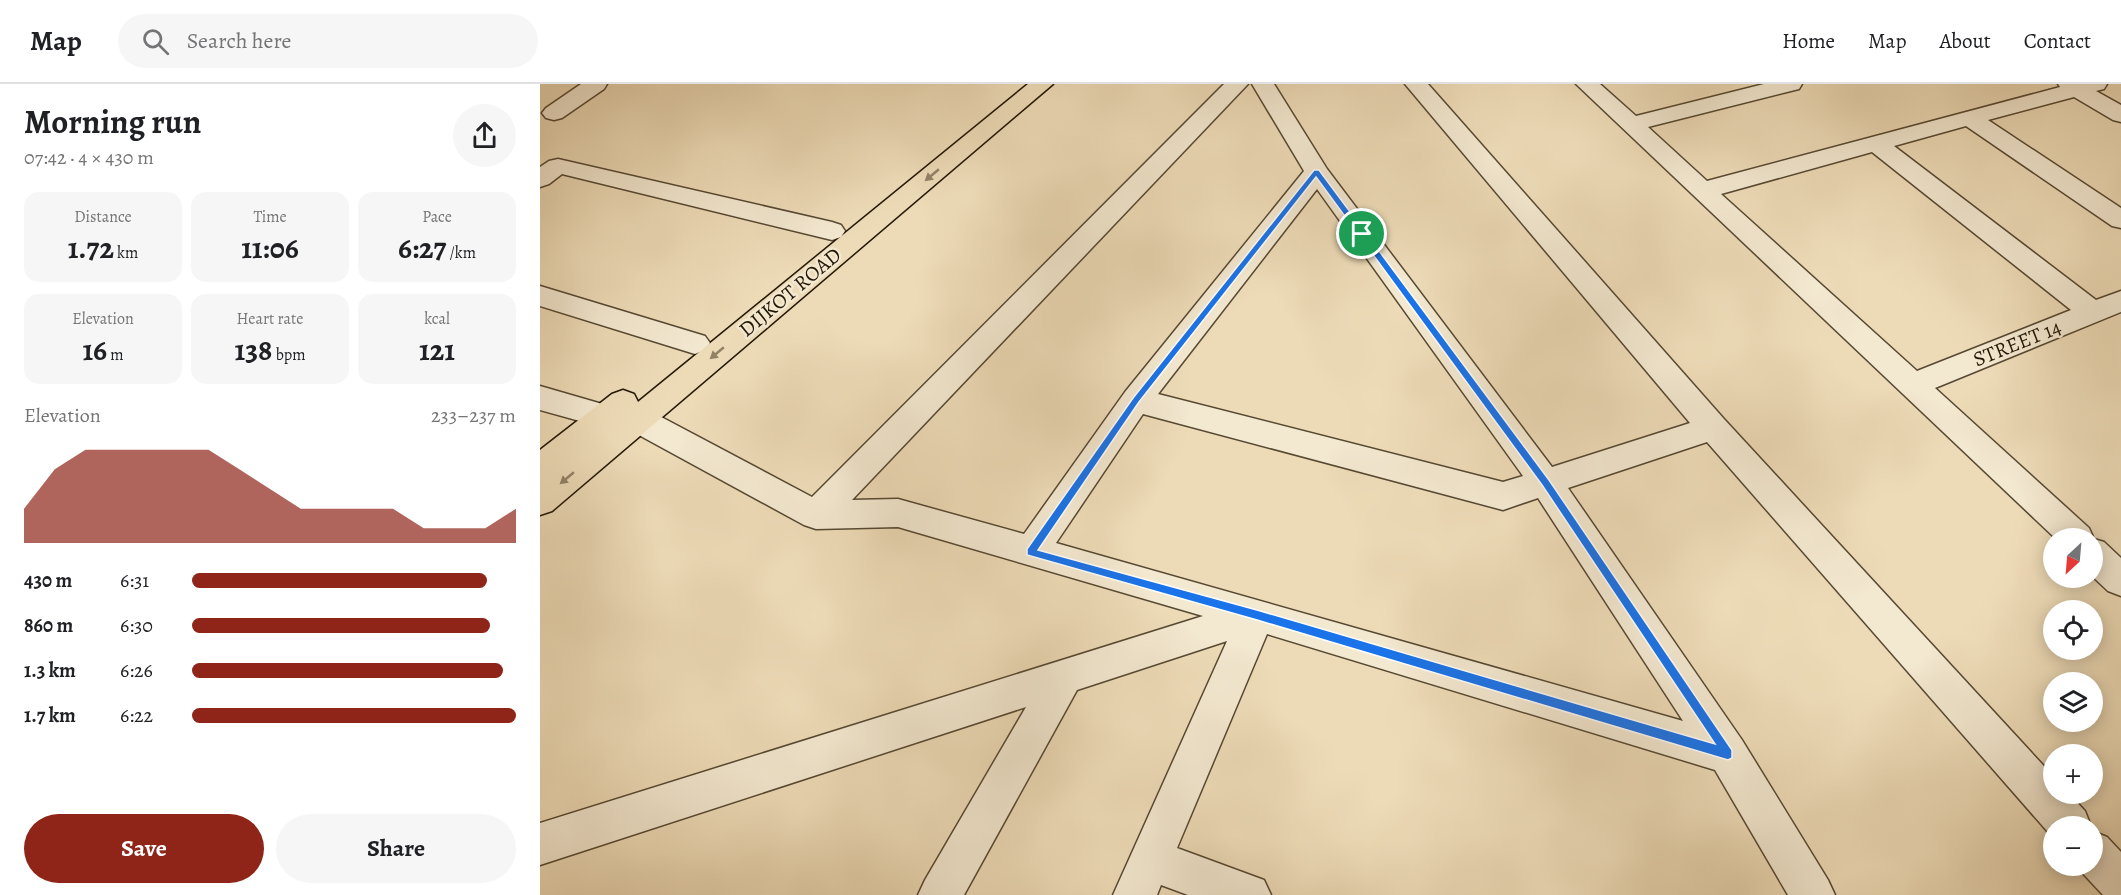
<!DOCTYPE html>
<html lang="en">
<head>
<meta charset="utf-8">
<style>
  body { margin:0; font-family:Alegreya,serif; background:#f6f6f6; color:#202124; height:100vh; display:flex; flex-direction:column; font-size:22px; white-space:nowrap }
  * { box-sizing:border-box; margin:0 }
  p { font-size:20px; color:#757577 }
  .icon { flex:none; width:33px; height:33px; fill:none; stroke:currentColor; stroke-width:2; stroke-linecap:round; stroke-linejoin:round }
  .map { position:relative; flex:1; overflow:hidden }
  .drawer { display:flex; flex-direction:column; background:#fff; width:540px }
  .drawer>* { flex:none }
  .needle { width:39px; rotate:206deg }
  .tools { position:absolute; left:1503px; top:444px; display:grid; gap:12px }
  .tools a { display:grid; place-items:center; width:60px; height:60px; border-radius:50%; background:#fff; box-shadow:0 3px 15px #0003; font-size:30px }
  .pin { position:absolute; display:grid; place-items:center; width:51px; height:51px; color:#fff; margin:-26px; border:3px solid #fff; border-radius:50%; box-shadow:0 2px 6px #0007 }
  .round { display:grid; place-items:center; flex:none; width:63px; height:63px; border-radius:32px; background:#f6f6f6 }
  .head { display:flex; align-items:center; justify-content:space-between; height:102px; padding:0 24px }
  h1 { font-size:33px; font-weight:700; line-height:45px }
  .figures { display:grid; grid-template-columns:repeat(3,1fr); gap:9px; height:102px; padding:6px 24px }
  .figures div { display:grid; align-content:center; border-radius:15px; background:#f6f6f6; text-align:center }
  .figures b { font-size:30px; font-weight:700 }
  .figures small { font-size:16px; font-weight:400 }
  .figures p { font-size:16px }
  .chart { height:168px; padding:12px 24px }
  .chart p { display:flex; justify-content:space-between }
  .chart svg { width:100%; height:108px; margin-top:6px; fill:#8f2418; opacity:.7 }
  .action { display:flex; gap:12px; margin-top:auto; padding:12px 24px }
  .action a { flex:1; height:69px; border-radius:36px; background:#8f2418; color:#fff; font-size:24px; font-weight:700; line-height:69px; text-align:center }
  .action a+a { background:#f6f6f6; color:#202124 }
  ul { padding:0 24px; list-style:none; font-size:20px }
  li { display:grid; grid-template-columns:96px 72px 1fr; align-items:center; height:45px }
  li i { height:15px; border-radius:8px; background:#8f2418 }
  header { display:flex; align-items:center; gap:36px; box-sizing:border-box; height:84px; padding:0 30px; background:#fff; border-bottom:2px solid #e0e0e0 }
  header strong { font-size:28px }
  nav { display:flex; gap:33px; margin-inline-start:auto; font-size:21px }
  .search { width:420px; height:54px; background:#f6f6f6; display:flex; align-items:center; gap:15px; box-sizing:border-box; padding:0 21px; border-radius:33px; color:#757577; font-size:22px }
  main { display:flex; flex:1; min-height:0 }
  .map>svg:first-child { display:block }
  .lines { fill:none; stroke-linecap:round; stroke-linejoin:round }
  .street-casing { stroke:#564832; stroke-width:3 }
  .primary-casing { stroke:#231705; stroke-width:3 }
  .street { fill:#f3e8d0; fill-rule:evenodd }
  .primary { fill:#eddbb7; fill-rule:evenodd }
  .oneway { fill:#928367 }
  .route { fill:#1a73e8; stroke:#fff; stroke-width:1.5; fill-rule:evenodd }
  .labels { text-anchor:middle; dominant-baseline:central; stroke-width:5; stroke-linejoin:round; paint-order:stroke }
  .street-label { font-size:21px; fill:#231705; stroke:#f3e8d0 }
</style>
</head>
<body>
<header>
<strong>Map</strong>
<div class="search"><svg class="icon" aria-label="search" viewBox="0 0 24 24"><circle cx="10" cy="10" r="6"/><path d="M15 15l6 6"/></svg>Search here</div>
<nav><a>Home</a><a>Map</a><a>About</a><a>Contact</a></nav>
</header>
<main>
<section class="drawer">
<div class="head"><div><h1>Morning run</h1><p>07:42 · 4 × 430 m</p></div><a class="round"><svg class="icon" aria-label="share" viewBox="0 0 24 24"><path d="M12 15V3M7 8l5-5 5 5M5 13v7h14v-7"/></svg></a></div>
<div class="figures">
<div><p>Distance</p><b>1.72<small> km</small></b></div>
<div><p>Time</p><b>11:06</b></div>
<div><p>Pace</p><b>6:27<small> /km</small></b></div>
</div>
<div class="figures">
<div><p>Elevation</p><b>16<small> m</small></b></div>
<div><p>Heart rate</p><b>138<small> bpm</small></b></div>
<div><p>kcal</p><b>121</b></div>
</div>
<div class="chart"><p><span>Elevation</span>233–237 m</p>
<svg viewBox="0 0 160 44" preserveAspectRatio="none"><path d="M0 44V30L10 14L20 6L30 6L40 6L50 6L60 6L70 14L80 22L90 30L100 30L110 30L120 30L130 38L140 38L150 38L160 30V44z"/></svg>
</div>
<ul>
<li><b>430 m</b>6:31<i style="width:91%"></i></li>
<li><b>860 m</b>6:30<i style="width:92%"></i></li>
<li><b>1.3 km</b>6:26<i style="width:96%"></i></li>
<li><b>1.7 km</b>6:22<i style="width:100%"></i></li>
</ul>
<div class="action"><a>Save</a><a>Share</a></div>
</section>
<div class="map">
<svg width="1581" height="811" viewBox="0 0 1581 811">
  <rect width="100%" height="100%" fill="#eddbb7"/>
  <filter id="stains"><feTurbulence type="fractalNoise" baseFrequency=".00333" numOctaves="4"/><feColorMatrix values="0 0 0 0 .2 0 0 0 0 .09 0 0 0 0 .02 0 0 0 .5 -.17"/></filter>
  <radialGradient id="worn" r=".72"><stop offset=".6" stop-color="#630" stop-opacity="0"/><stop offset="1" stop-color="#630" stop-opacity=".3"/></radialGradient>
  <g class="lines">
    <defs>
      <g id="street">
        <polygon points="41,0 67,0 64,5 22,34 14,36 6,34 2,29 6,24"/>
        <path d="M684,0H708L312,416L358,415L484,450L585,308L764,87L712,0H734L787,85L1012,383L1150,339L865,0H888L1184,335L1514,693V710H1529L1545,727L1551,742H1514V755L1167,358L1028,404L1202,656L1288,796L1295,811H1248L1175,686L727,550L637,764L724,796L731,811H648L621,801L617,811H573L687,557L537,606L424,811H378L385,796L486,623L0,781V739L663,532L358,443L276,445L264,441L86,344L81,335L86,326L97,323L108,326L272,413ZM777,105L983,392L963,398L618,310ZM603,330L963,426L998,414L1143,637L516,459Z"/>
        <path d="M1036,0H1060L1096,32L1224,0H1262L1259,5L1108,43L1167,97L1520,3L1518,0H1567L1564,5L1556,7L1581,21V38L1573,36L1534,13L1448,36L1581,124V144L1572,142L1426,42L1354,62L1556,216L1581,207V228L1395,304L1549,444L1554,455L1564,458L1581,474V512L1568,507L1552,492V454H1515ZM1332,68L1531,226L1377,287L1181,110Z"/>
        <polygon points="18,75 292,138 301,141 305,147 301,153 292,156 22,90 9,100 0,103 0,83 9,77"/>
        <polygon points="0,202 165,252 170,259 165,266 155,270 0,222"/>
        <polygon points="0,302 76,324 81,332 76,340 65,344 0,326"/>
        <polygon points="1552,747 1567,753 1581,768 1581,811 1563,811 1537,783 1552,782"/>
      </g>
      <polygon id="primary" points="488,0 513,0 12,427 0,431 0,366 72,310 83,306 94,310 98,318"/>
    </defs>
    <!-- street casing -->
    <use href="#street" class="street-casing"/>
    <!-- primary casing -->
    <use href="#primary" class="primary-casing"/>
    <!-- street -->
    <use href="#street" class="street"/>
    <!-- primary -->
    <use href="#primary" class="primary"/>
  </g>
  <!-- one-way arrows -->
  <defs><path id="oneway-solid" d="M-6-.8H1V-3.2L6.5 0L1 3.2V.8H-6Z" transform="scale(1.5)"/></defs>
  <g class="oneway">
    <use href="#oneway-solid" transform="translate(392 91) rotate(140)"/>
    <use href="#oneway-solid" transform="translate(177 269) rotate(140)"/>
    <use href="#oneway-solid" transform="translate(27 394) rotate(140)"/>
  </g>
  <!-- route -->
  <path class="route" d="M774,86H779L1009,396L1192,666V674L1188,676L717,536L487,471V465L593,314ZM776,93L1002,401L1175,660L717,526L498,466L599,318Z"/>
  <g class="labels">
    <!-- street labels -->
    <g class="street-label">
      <text transform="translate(250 208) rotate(-40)">DIJKOT ROAD</text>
      <text transform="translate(1477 259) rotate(-22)">STREET 14</text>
    </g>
  </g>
  <rect width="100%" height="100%" filter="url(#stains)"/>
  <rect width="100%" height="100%" fill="url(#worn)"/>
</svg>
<div class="tools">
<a><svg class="needle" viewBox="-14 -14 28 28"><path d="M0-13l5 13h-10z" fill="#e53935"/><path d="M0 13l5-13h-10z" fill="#757577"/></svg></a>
<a><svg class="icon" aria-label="locate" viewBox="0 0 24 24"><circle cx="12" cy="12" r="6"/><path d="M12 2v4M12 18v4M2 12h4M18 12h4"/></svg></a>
<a><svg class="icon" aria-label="layers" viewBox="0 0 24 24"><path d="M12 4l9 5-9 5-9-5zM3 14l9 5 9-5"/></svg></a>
<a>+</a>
<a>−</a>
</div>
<div class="pin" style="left:822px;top:150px;background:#1e9e55"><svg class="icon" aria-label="arrive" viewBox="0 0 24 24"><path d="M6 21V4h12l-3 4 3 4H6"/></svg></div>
</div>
</main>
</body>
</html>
